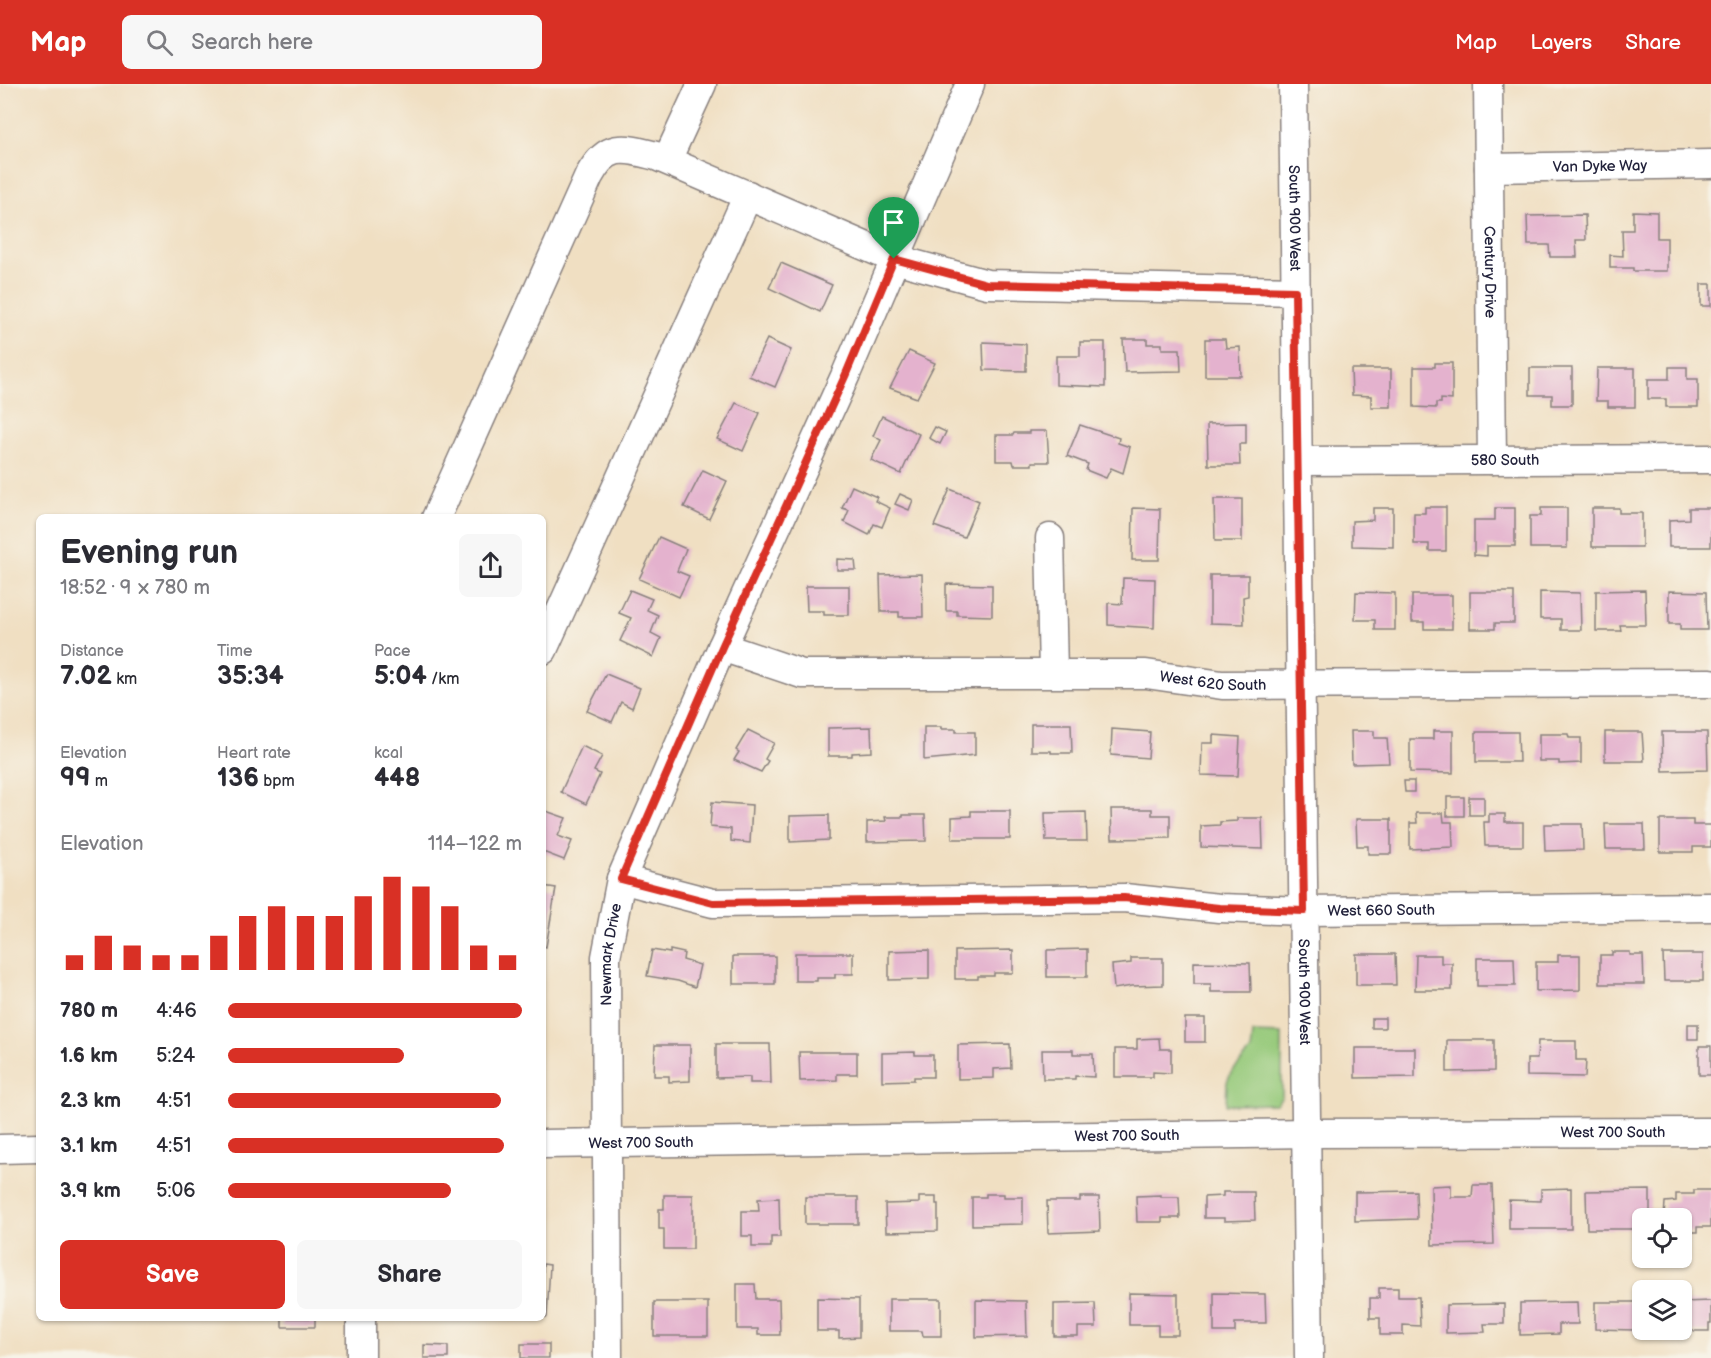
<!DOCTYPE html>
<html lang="en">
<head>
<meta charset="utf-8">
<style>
  body { margin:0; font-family:"Balsamiq Sans",sans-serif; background:#f7f7f7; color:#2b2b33; height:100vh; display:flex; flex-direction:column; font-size:22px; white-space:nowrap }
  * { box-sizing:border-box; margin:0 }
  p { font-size:20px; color:#7c7c81 }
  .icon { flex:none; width:33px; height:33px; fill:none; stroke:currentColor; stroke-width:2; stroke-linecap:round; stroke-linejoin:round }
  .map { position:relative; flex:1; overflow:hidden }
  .details { position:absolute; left:36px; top:430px; width:510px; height:807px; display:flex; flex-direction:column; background:#fff; border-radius:9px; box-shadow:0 2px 4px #0004 }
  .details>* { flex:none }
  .tools { position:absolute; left:1632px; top:1124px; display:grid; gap:12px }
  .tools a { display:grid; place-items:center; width:60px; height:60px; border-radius:9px; background:#fff; box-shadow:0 2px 4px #0004; font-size:30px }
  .pin { position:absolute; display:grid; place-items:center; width:51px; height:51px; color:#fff; margin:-62px -26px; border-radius:50% 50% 50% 0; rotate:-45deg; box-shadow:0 0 6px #0007 }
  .pin .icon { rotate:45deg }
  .round { display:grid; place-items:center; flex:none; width:63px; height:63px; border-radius:9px; background:#f7f7f7 }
  .overview { display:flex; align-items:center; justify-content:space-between; height:102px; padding:0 24px }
  h1 { font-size:33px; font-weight:800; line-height:45px }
  .figures { display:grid; grid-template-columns:repeat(3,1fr); gap:9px; height:102px; padding:6px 24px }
  .figures div { display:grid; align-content:center }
  .figures b { font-size:26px; font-weight:800 }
  .figures small { font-size:16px; font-weight:400 }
  .figures p { font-size:16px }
  .chart { height:168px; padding:12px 24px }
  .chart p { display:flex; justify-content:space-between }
  .chart svg { width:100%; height:108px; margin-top:6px; stroke:#d93025; stroke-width:6 }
  .primary-button { display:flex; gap:12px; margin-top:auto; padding:12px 24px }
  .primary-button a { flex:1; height:69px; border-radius:9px; background:#d93025; color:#fff; font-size:24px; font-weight:800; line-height:69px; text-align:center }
  .primary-button a+a { background:#f7f7f7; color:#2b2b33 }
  ul { padding:0 24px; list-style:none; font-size:20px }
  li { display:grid; grid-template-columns:96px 72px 1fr; align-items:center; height:45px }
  li i { height:15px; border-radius:8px; background:#d93025 }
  header { display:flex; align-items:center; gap:36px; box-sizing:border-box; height:84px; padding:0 30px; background:#d93025; color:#fff }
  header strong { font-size:28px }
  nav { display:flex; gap:33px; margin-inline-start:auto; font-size:21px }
  .search { width:420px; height:54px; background:#f7f7f7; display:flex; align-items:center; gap:15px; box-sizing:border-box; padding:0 21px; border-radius:9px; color:#7c7c81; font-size:22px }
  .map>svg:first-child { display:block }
  .green { fill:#95c979; stroke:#5c765a; stroke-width:1.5 }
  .building { fill:#e4b2ce }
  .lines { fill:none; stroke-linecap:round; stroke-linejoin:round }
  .minor-casing { stroke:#89807e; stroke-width:31 }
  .minor { stroke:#fff; stroke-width:28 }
  .route-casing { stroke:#fff; stroke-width:12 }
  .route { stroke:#d93025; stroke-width:8 }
  .labels { text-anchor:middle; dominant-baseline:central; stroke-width:5; stroke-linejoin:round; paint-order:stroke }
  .street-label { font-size:15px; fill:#22223b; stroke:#f7f3e8 }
</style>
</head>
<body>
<header>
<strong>Map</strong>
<div class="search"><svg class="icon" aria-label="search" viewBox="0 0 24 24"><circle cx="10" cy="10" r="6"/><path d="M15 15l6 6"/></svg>Search here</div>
<nav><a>Map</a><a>Layers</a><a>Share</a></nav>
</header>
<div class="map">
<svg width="1711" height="1274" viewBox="0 0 1711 1274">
  <rect width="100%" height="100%" fill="#f7f3e8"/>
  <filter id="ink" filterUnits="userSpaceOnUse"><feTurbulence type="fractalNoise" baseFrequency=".0167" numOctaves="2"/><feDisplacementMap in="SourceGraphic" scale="12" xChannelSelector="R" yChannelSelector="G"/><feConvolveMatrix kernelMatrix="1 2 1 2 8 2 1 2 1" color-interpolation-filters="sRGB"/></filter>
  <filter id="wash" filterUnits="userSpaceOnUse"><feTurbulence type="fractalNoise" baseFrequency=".008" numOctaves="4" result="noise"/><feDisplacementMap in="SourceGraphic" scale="24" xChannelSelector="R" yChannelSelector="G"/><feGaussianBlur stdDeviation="1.35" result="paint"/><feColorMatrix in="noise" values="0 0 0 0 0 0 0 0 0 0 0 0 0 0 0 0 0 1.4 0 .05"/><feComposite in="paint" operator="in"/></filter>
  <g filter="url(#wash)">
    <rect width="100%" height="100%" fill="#f0dfc2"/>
    <!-- green -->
    <polygon class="green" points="1253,949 1282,950 1282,1013 1276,1020 1226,1021 1227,998 1231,989 1251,967"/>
    <g id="blocks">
      <!-- building -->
      <g class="building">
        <polygon points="1633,127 1657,128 1657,154 1667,154 1667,187 1633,187 1633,184 1610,184 1610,171 1623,172 1622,146 1633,146"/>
        <polygon points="1585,131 1586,156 1576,156 1577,173 1550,173 1549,161 1528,161 1527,132"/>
        <polygon points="781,179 832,201 820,228 769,204"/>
        <rect x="1701" y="200" width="10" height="22"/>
        <polygon points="767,255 791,266 775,303 749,292"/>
        <polygon points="1123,255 1147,255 1147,260 1162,260 1162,265 1180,265 1181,287 1125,288"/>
        <polygon points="1205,255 1225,255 1226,264 1240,263 1241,292 1205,292"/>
        <polygon points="983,258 1026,260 1026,287 984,286"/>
        <polygon points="1080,258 1105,258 1105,303 1056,301 1056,272 1080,272"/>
        <polygon points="909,267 935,279 917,314 890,304"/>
        <polygon points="1435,279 1452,279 1452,316 1441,315 1441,319 1436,319 1436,324 1414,323 1414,283 1435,283"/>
        <polygon points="1669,283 1687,283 1687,295 1698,295 1698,323 1666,323 1666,315 1648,315 1648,295 1669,295"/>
        <polygon points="1530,284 1572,284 1572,321 1552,321 1552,311 1530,311"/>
        <polygon points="1597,284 1635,284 1635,323 1608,323 1608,317 1596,317"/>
        <polygon points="1351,285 1391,285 1391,323 1371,323 1371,312 1352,311"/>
        <polygon points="736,319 760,329 743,367 717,355"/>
        <polygon points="882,332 919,350 901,390 871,376 881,356 873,352"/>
        <polygon points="1246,339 1246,360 1239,360 1240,381 1208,381 1207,340"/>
        <polygon points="1080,341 1119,354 1118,359 1130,363 1123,389 1111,384 1106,394 1086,386 1088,380 1067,372"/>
        <polygon points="935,343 946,348 940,360 929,354"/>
        <polygon points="1029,347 1047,347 1049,378 1032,378 1032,381 1014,381 1013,377 996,377 996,351 1013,351 1014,349 1029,349"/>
        <polygon points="703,386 727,397 709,435 684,423"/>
        <polygon points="852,402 877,413 875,417 890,424 882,443 874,440 869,451 844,438 849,426 842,424"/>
        <polygon points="950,405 979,417 964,453 934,442"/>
        <polygon points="900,410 913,416 909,426 895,420"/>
        <polygon points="1214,415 1242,415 1242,457 1215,457"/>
        <polygon points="1425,423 1446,423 1446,467 1429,467 1429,460 1414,460 1414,429 1425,429"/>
        <polygon points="1133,424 1160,425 1159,476 1132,476"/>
        <polygon points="1373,424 1393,424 1393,463 1352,462 1352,437 1373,436"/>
        <polygon points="1495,424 1515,424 1515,462 1487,462 1487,472 1474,471 1474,436 1495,436"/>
        <polygon points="1541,424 1567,424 1567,464 1530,464 1530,432 1541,432"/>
        <polygon points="1592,424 1619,424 1619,429 1642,429 1642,463 1592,463"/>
        <polygon points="1689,424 1711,424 1711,463 1669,463 1669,436 1689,435"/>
        <polygon points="659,453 686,465 677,487 689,492 679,513 639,495"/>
        <polygon points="837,475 855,476 856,486 837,486"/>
        <polygon points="922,490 923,533 899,533 899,528 881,528 880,491"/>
        <polygon points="1210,491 1248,491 1248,512 1243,513 1244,540 1210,539"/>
        <polygon points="1123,494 1155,495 1154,544 1108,541 1108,519 1122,520"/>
        <polygon points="946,500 992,501 992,532 957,531 957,527 946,527"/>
        <polygon points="806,502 849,502 849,531 824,531 824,527 807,527"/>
        <polygon points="630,506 652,515 647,526 658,531 651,549 661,554 653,573 620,557 631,534 619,529"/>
        <polygon points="1645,506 1646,541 1620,541 1621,547 1596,547 1596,507"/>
        <polygon points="1669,507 1706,508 1707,546 1680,546 1680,540 1669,540"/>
        <polygon points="1356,508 1395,509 1395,546 1375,546 1375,536 1355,536"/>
        <polygon points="1470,508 1514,508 1514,539 1495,539 1495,545 1470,545"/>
        <polygon points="1540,508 1580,509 1581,546 1561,546 1561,535 1540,535"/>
        <polygon points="1412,511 1452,511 1452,545 1424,545 1424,538 1412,538"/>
        <polygon points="606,590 640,604 632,624 621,618 612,638 587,627"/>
        <polygon points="1031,640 1071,640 1072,669 1051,669 1051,667 1031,667"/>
        <polygon points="871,643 872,668 852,669 852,672 828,672 828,644"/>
        <polygon points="924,643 941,643 941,645 956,645 956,648 975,648 975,671 924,676"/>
        <polygon points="1112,645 1150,648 1148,674 1111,671"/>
        <polygon points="748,646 774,659 765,675 768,677 761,688 734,676 739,668 736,666"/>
        <polygon points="1351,647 1374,647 1374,654 1387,654 1389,679 1352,680"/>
        <polygon points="1433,647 1453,647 1453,689 1410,688 1410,655 1433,655"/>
        <polygon points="1476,648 1518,648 1519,678 1476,678"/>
        <polygon points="1605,648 1642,648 1644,677 1605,677"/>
        <polygon points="1662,648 1707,648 1708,686 1663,687"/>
        <polygon points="1539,650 1568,650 1569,654 1581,654 1581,679 1559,680 1559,677 1539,677"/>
        <polygon points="1213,651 1240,653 1238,692 1201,691 1202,659 1213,659"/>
        <polygon points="582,662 602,672 594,687 600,690 586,720 561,708"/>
        <polygon points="1404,697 1414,697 1414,708 1405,708"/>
        <rect x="1447" y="713" width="17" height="19"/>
        <rect x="1469" y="713" width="15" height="18"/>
        <polygon points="712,718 752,721 750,759 731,757 731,745 710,743"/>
        <polygon points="1111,725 1152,725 1152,731 1170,731 1170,754 1112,755"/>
        <polygon points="543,726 566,734 558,752 572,757 564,776 543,768"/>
        <polygon points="971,727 1010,727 1010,755 952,755 952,733 971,732"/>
        <polygon points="1086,728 1087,757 1046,757 1045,729"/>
        <polygon points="1416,729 1443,729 1444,738 1452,738 1453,763 1410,765 1410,739 1417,739"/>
        <polygon points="1489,730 1505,730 1505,738 1523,738 1523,762 1485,762 1484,738 1489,738"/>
        <polygon points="829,731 829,756 790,758 790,732"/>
        <polygon points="903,731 925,731 926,757 867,758 867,738 886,737 885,733 903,733"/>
        <polygon points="1237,734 1262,734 1263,765 1201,763 1201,742 1220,741 1220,738 1237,737"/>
        <polygon points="1356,735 1391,735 1391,770 1368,770 1368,762 1357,762"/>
        <polygon points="1660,736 1693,736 1693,741 1711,741 1711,763 1693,763 1693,768 1660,768"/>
        <polygon points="1544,740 1582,740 1583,766 1545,767"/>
        <polygon points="1605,740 1644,740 1645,765 1606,765"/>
        <polygon points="543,802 556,804 546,863 543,862"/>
        <polygon points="1087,865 1087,893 1047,893 1047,866"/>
        <polygon points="652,866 670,869 670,866 684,869 683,876 700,881 695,903 678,897 647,892"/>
        <polygon points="929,866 929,895 889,896 889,867"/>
        <polygon points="1013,866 1013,889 994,889 994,892 978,892 978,895 955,895 955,867"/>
        <polygon points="1612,868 1630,868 1630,871 1643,871 1644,900 1600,900 1600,871 1612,871"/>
        <polygon points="795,869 853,869 853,890 835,890 835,894 817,894 817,897 795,897"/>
        <polygon points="1356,870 1395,870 1396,901 1356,901"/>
        <polygon points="1663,870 1703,870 1703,897 1664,897"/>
        <polygon points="1416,871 1441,871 1441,879 1452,879 1452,906 1415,906"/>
        <polygon points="1558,871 1580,871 1580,906 1536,907 1536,878 1558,878"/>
        <rect x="733" y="872" width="42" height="28"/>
        <polygon points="1131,874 1163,874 1163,901 1132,902 1114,905 1112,881 1131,879"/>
        <polygon points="1477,874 1514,874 1515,902 1477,902"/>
        <polygon points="1194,878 1250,879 1251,908 1211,908 1211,900 1194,900"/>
        <rect x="1185" y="934" width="20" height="24"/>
        <rect x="1372" y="934" width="13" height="10"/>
        <rect x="1688" y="940" width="10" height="15"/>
        <polygon points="1159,954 1160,965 1171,965 1171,989 1153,988 1153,993 1115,993 1115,965 1137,965 1137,955"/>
        <polygon points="1447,956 1494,956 1494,987 1447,988"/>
        <polygon points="1538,957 1576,957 1576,976 1586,976 1585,993 1527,992 1527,975 1537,975"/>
        <polygon points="716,960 770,960 771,999 750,999 750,993 716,994"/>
        <polygon points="1010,960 1011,984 994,985 994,994 958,995 958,961"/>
        <polygon points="655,961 690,961 690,997 669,998 669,992 654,992"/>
        <rect x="1699" y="962" width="12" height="29"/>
        <polygon points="1355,964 1415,964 1415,993 1355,994"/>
        <polygon points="1042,966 1073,966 1073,970 1093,970 1094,993 1075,992 1075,995 1043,995"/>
        <polygon points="799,968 857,968 857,990 837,990 837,996 800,997"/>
        <polygon points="915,968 915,971 933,971 933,993 914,993 914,996 882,997 882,969"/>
        <polygon points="1451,1101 1451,1113 1472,1113 1473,1101 1492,1101 1494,1160 1432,1161 1431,1102"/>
        <polygon points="1571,1104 1571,1145 1509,1145 1509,1116 1541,1117 1541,1105"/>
        <polygon points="1650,1106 1650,1134 1642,1134 1642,1145 1587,1145 1586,1107"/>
        <polygon points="1694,1106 1711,1106 1711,1143 1697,1143 1697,1148 1682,1148 1682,1134 1664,1134 1665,1118 1676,1117 1676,1110 1694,1110"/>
        <polygon points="1416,1107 1417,1135 1355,1137 1355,1108"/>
        <polygon points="1223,1108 1254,1108 1255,1136 1224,1137 1224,1134 1204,1134 1204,1113 1223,1112"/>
        <polygon points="986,1110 1004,1110 1004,1113 1023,1113 1023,1140 972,1141 972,1113 986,1113"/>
        <polygon points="664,1111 693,1111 693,1165 664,1165 664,1145 659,1145 659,1125 664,1125"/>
        <polygon points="1161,1111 1161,1113 1179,1113 1180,1134 1162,1134 1162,1138 1137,1138 1136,1112"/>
        <rect x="805" y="1113" width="53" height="27"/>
        <polygon points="919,1113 936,1113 936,1120 938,1120 938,1147 886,1148 885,1120 919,1119"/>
        <polygon points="1080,1113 1099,1113 1100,1147 1048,1149 1047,1117 1080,1117"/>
        <polygon points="779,1114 780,1153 771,1153 771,1163 752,1163 752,1152 742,1152 742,1127 759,1127 758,1115"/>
        <polygon points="543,1180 550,1181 547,1233 543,1233"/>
        <polygon points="737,1200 755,1200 756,1215 779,1215 780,1251 758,1251 758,1245 737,1245"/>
        <polygon points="1379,1204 1398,1204 1398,1213 1419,1213 1420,1242 1403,1241 1403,1251 1380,1251 1380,1234 1370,1234 1370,1214 1379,1214"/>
        <polygon points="1129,1209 1178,1210 1178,1251 1158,1251 1158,1241 1129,1241"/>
        <polygon points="1214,1209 1265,1210 1266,1239 1235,1239 1235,1248 1214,1248"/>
        <polygon points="817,1214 859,1215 859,1253 839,1254 839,1247 817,1247"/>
        <polygon points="889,1215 941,1215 941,1252 923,1252 922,1247 889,1247"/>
        <polygon points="976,1216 1026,1217 1027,1252 976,1253"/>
        <polygon points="1711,1217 1711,1239 1709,1239 1709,1247 1682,1247 1682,1218"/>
        <rect x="654" y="1218" width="54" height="34"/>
        <polygon points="1577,1218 1578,1240 1559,1240 1559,1250 1520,1251 1520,1219"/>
        <polygon points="1595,1218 1642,1218 1642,1240 1634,1240 1634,1246 1595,1245"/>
        <polygon points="1095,1219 1096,1243 1078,1243 1078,1252 1054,1252 1054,1220"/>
        <polygon points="1504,1220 1504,1240 1484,1240 1485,1248 1446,1249 1446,1221"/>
        <rect x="282" y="1234" width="33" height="9"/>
        <rect x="521" y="1260" width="28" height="14"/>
        <polygon points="424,1261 448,1262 448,1274 424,1274"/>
      </g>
    </g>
  </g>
  <g filter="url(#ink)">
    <use href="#blocks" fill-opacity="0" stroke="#89807e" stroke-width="1.5"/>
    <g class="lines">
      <defs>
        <g id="minor">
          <path id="s1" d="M1293,0L1309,1274"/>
          <path id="s2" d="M1488,0L1492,376"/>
          <polyline points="667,76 702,0"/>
          <path id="s3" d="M1489,84L1711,80"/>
          <path id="s4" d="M1298,377L1711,375"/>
          <path d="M436,434L589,92C607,59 622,63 656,72L895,175L987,200L1295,207"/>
          <polyline points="1050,454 1053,589"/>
          <path id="s5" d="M722,563L802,590H1146L1222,601L1711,599"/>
          <polyline points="543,566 748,111"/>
          <path id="s6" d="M621,795L713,819L1124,814L1219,824L1304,827L1711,823"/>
          <path id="s7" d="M543,1060L1307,1049L1711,1048"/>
          <polyline points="0,1065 39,1064"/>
          <polyline points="361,1234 361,1274"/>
          <path id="s8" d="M608,1274L606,873L621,795L722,563L846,290L970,0"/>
        </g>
      </defs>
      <!-- minor casing -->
      <use href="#minor" class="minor-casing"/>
      <!-- minor -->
      <use href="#minor" class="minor"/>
    </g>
  </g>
  <g class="lines" filter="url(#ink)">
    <defs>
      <polygon id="route" points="894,175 987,200 1295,207 1304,827 1219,824 1124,814 713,819 621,795 722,563 846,290"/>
    </defs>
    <!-- route casing -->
    <use href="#route" class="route-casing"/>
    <!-- route -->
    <use href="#route" class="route"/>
  </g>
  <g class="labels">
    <!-- street labels -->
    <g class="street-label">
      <text stroke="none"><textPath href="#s3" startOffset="111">Van Dyke Way</textPath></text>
      <text stroke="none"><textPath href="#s1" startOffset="134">South 900 West</textPath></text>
      <text stroke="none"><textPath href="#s2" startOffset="188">Century Drive</textPath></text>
      <text stroke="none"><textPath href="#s4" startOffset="207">580 South</textPath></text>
      <text stroke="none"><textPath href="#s5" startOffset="496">West 620 South</textPath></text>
      <text stroke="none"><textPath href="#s6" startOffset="764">West 660 South</textPath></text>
      <text stroke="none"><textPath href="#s8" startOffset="404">Newmark Drive</textPath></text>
      <text stroke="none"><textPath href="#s1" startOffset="908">South 900 West</textPath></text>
      <text stroke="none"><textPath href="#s7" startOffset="1070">West 700 South</textPath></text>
      <text stroke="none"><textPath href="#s7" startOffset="584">West 700 South</textPath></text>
      <text stroke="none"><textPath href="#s7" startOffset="98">West 700 South</textPath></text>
    </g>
  </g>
</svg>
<div class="tools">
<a><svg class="icon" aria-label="locate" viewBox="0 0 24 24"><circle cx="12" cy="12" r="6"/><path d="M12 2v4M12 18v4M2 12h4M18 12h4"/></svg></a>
<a><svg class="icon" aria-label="layers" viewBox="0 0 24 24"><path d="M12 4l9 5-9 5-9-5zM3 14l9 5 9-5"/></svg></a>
</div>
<div class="pin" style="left:894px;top:175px;background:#1e9e55"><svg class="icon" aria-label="arrive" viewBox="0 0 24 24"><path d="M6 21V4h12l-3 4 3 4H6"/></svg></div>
<section class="details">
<div class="overview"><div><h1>Evening run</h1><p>18:52 · 9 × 780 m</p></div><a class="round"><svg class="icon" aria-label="share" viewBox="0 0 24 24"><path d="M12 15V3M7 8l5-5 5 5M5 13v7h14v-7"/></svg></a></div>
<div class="figures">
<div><p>Distance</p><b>7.02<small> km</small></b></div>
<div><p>Time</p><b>35:34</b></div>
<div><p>Pace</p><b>5:04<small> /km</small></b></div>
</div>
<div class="figures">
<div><p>Elevation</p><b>99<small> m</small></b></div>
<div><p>Heart rate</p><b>136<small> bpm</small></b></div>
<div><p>kcal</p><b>448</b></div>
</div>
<div class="chart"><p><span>Elevation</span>114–122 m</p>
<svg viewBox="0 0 160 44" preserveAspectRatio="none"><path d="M5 44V38M15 44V30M25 44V34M35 44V38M45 44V38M55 44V30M65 44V22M75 44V18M85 44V22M95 44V22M105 44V14M115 44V6M125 44V10M135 44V18M145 44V34M155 44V38"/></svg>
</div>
<ul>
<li><b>780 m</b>4:46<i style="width:100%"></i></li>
<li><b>1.6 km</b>5:24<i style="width:60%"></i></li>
<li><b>2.3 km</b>4:51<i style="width:93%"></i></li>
<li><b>3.1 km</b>4:51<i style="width:94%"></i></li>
<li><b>3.9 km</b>5:06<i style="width:76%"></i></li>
</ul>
<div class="primary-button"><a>Save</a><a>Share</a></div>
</section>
</div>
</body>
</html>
